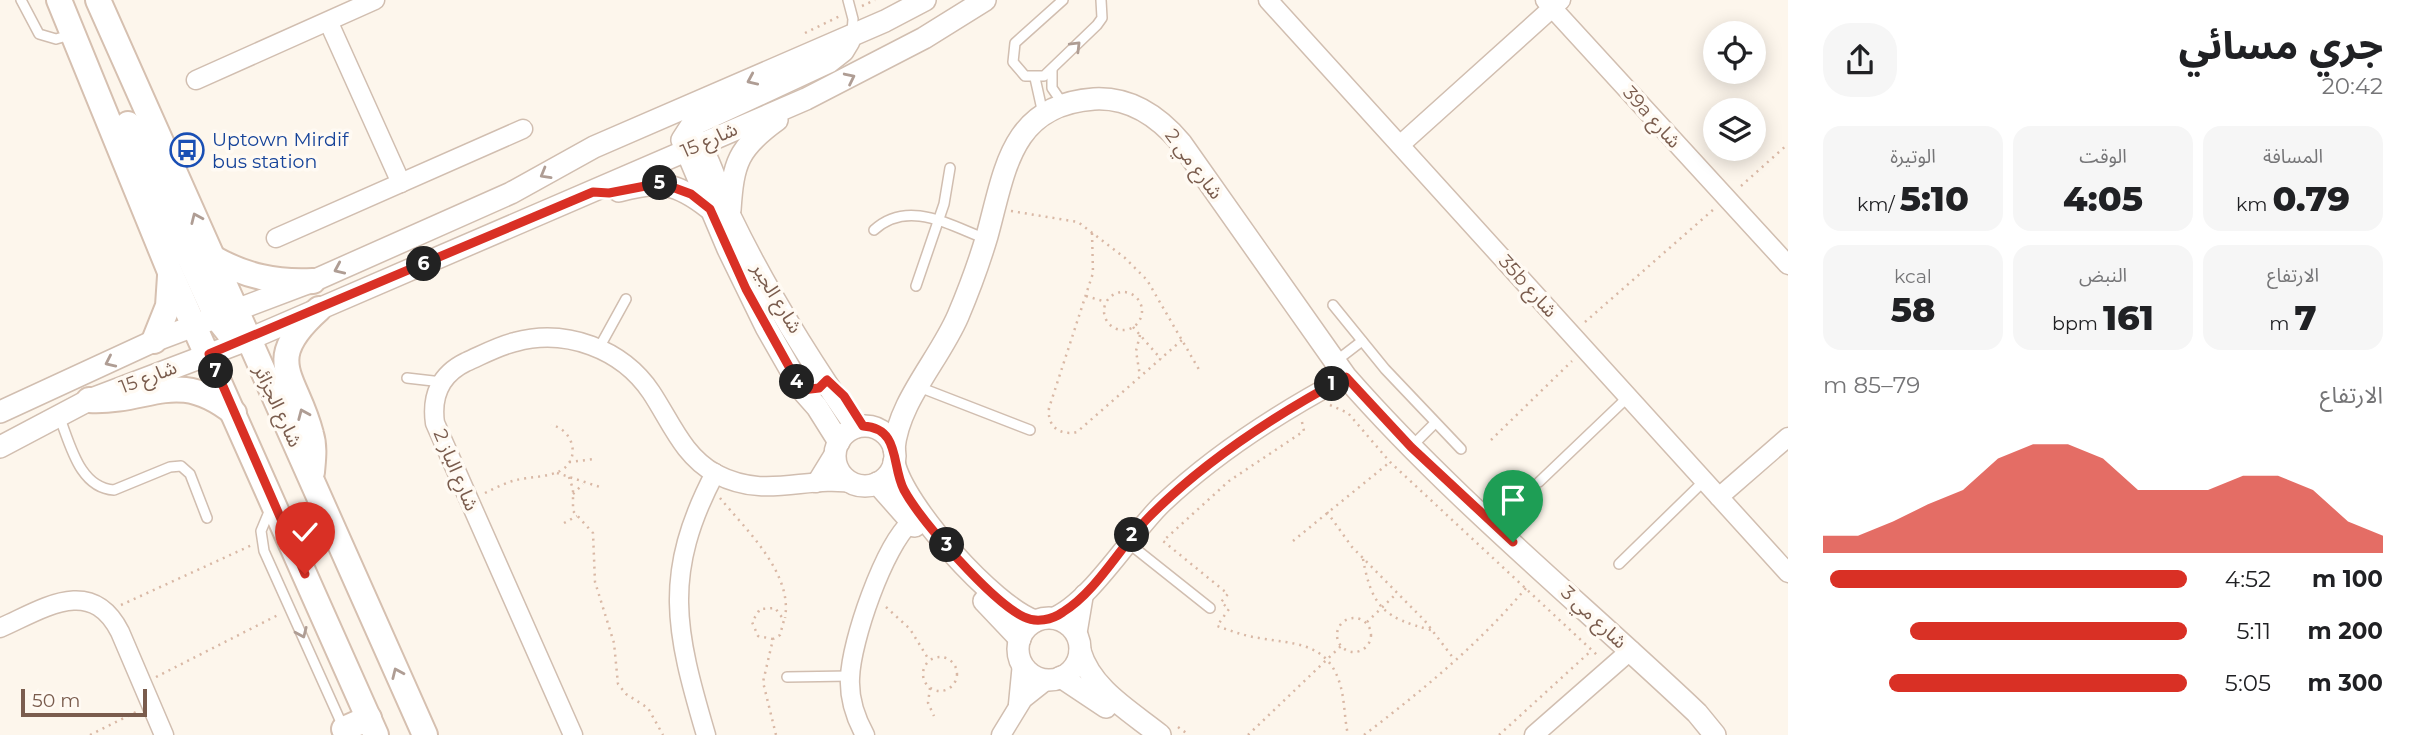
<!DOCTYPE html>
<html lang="ar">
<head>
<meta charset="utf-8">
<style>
  body { margin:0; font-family:Montserrat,"Noto Sans Arabic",sans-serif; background:#f6f6f6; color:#202124; direction:rtl; height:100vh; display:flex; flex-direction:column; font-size:26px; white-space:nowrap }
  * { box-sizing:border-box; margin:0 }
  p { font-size:23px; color:#757577 }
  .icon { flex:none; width:38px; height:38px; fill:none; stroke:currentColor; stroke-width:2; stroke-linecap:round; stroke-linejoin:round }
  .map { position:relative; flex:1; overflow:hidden; direction:ltr }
  .side { display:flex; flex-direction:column; background:#fff; width:630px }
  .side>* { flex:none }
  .controls { position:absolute; left:1703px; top:21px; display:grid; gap:14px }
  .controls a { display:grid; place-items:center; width:63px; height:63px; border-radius:50%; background:#fff; box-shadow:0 4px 18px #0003; font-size:35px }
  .scale { position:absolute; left:21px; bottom:18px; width:126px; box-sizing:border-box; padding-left:7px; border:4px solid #7a5c4d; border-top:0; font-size:19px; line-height:24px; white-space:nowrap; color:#7a5c4d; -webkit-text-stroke:5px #fffaf3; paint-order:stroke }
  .pin { position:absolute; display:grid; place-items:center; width:60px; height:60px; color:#fff; margin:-72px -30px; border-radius:50% 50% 50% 0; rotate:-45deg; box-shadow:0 0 7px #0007 }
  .pin .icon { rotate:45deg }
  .km { position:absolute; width:35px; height:35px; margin:-18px; border-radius:50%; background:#222; color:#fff; font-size:19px; line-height:35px; text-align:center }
  .round { display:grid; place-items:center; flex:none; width:74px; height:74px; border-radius:28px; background:#f6f6f6 }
  .headline { display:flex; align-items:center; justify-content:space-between; height:119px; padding:0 35px }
  h1 { font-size:38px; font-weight:800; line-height:52px }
  .stats { display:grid; grid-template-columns:repeat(3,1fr); gap:10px; height:119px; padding:7px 35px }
  .stats div { display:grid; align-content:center; border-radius:18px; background:#f6f6f6; text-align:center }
  .stats b { font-size:35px; font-weight:800 }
  .stats small { font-size:19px; font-weight:400 }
  .stats p { font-size:19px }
  .chart { height:196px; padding:14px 35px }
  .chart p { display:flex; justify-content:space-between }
  .chart svg { width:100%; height:126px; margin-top:7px; fill:#d93025; opacity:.7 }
  ul { padding:0 35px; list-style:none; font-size:23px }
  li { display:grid; grid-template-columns:112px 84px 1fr; align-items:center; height:52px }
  li i { height:18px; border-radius:9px; background:#d93025 }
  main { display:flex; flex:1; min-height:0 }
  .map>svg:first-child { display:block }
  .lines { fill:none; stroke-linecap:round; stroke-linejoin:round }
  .service-casing { stroke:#d1beb0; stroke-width:12 }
  .minor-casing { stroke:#d1beb0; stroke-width:21 }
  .tertiary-casing { stroke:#d1beb0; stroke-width:24 }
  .secondary-casing { stroke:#d6c0b0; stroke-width:28 }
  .path { stroke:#d9b8a5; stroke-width:2.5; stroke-dasharray:2 5; stroke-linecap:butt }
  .service { stroke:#fff; stroke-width:9 }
  .minor { stroke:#fff; stroke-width:18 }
  .tertiary { stroke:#fff; stroke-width:21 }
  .secondary { stroke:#fff; stroke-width:24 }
  .oneway { stroke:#af9d94 }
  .route-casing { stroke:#fff; stroke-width:14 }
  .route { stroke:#d93025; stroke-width:9 }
  .labels { text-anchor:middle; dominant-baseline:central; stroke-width:7; stroke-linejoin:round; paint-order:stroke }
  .street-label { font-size:19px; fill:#7a5c4d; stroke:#fffaf3 }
  .transit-label { font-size:19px; fill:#164399; stroke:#fffaf3; text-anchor:start }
</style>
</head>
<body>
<main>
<section class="side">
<div class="headline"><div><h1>جري مسائي</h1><p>20:42</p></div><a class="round"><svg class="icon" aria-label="share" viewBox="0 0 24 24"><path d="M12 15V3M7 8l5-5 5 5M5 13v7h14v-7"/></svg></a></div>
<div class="stats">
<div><p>المسافة</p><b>0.79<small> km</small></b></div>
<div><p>الوقت</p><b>4:05</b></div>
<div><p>الوتيرة</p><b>5:10<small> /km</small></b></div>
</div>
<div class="stats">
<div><p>الارتفاع</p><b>7<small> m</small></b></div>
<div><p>النبض</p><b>161<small> bpm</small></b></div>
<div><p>kcal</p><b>58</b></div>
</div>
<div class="chart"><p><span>الارتفاع</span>79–85 m</p>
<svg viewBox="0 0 160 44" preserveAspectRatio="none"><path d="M0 44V38L10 38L20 33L30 27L40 22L50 11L60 6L70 6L80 11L90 22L100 22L110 22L120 17L130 17L140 22L150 33L160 38V44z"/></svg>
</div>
<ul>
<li><b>100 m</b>4:52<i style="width:98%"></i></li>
<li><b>200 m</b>5:11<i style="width:76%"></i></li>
<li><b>300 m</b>5:05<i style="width:82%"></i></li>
</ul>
</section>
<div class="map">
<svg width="1788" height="735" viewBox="0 0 1788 735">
  <rect width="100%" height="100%" fill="#fdf6ec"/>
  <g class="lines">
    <defs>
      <g id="service">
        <polyline points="21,0 39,34 56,39 70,35"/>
        <polyline points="848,0 853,19 852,32"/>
        <polyline points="1063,0 1015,43 1013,62 1025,76 1044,76 1097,25 1102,18 1101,0"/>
        <polyline points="1052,70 1052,88 1063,104"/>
        <polyline points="1035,78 1043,114"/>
        <path d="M874,230C908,199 949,225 986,239"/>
        <polyline points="916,286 944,204 950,168"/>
        <polyline points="1333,305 1385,369 1461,449"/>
        <polyline points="599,348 626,299"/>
        <polyline points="1336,361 1362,341"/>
        <polyline points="407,378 442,382"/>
        <polyline points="919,387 1030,430"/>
        <path d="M59,416C70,443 79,488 114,490L170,467L181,466L190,474L207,518"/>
        <polyline points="1412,446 1435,423"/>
        <polyline points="1539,482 1628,397"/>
        <polyline points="271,507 261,531 264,551 344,729"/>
        <polyline points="1127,542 1210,608"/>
        <polyline points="1619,564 1704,481"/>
        <polyline points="787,677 850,676"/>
      </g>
      <g id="minor">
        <polyline points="1268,0 1788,573"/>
        <polyline points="1545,0 1788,265"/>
        <polyline points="329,23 401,183"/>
        <polyline points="196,80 375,0"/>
        <polyline points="1400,145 1561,0"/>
        <polyline points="276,238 523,129"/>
        <polyline points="816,483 835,452"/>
        <polyline points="1719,497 1788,437"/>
        <path d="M1051,618C1090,603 1130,535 1162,504C1216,453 1280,412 1346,377"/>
        <path d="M0,628C43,609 91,575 120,632L164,735"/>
        <polyline points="1077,636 1084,594"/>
        <polyline points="1018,704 1022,663"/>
        <path d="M573,735L435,423C431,395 441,374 466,362C482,355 498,346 515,342C566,328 622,349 651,392C671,422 683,456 716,474C768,501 807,474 857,484"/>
        <path d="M706,735C675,630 662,574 715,473"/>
        <path d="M865,735C855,717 849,698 850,678C851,641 884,546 911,522"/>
        <polyline points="1001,735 1023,699 1047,680"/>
        <polyline points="1534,735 1631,650"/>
      </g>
      <g id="tertiary">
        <path d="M691,134C711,155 717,190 730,216C765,289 810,361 856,427"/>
        <path d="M619,191C659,180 676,182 709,208"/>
        <path d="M730,210C733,163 738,148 777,120"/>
        <polyline points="0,412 154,341 313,281 511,193 594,147 885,21 925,0"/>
        <circle cx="865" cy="456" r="30"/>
        <polyline points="839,442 817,407 802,390 766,327 728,249 682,140 691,126 829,62 843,51 849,41"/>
        <polyline points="0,447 89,400 247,340 806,99 924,38 985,0"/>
        <path d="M894,449C898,402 939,360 958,316C969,290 979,263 987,236C1005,171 1010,105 1094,99C1130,97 1159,117 1181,143L1346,377C1452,498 1580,602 1697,713L1715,735"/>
        <path d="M894,462C903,506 994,607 1035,621"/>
        <polyline points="877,483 915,526"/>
        <polyline points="984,601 1020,639"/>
        <circle cx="1049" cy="649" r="31"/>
        <path d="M1080,651C1091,689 1130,711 1160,735"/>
        <polyline points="1061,677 1106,707"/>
      </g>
      <g id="secondary">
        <polyline points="59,0 170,272 376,735"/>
        <polyline points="98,0 425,735"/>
        <polyline points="128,124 217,318 229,333 247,340"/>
        <path d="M213,258C245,276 276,283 313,281"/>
        <polyline points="154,341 168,306 170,276"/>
        <path d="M89,400C151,403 176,367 234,413"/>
        <path d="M312,472C313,460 315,447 311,434C296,375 260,362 319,309"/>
        <polyline points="344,729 369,718"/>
      </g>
    </defs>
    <!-- service casing -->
    <use href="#service" class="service-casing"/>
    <!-- minor casing -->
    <use href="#minor" class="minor-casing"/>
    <!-- tertiary casing -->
    <use href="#tertiary" class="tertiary-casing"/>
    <!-- secondary casing -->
    <use href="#secondary" class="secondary-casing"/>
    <!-- path -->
    <g class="path">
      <polyline points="862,6 875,0"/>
      <polyline points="805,33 840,16"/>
      <polyline points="1741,186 1788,144"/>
      <polyline points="1011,211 1078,222 1125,258 1147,280 1201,373"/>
      <path d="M1092,233L1093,273L1049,408C1047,426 1059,436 1077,432L1182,340"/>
      <circle cx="1123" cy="311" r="19"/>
      <polyline points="1086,296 1106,302"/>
      <polyline points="1585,322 1714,209"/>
      <polyline points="1133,327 1161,359"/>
      <polyline points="1140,335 1136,351 1140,376"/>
      <polyline points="1330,405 1348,413 1390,462 1597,655"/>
      <path d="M1302,422L1304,431L1229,481L1163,541L1228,594L1221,602L1229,609L1217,626C1231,631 1245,636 1259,638C1293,644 1326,642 1339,681C1345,698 1344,717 1348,735"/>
      <polyline points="1491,440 1572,361"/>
      <polyline points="569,462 595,459"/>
      <polyline points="557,473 600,487"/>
      <polyline points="569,477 573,489 573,511 593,533 595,582 614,643 618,684 626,694 648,708 663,735"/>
      <path d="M485,493C495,488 505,483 516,480C529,477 548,477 560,471C582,459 573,429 551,425"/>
      <polyline points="573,494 583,484"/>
      <path d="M720,498C746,530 793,573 785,618"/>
      <polyline points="1327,512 1352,547 1425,621 1454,659"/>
      <polyline points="564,523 577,516"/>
      <polyline points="1293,541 1390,462"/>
      <path d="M1363,559C1372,608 1385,618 1431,630"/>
      <polyline points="121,605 252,545"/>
      <polyline points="886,607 910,629 929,660"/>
      <circle cx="1354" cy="635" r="17"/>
      <polyline points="1367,622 1397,593"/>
      <polyline points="773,639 758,636 752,622 760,609 775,608 784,620 780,635 773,639 763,682 776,735"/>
      <circle cx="940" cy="674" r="17"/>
      <polyline points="156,677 278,615"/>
      <polyline points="930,688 928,703 934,716"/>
      <polyline points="1178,727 1189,735"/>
      <polyline points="90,735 136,712"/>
      <polyline points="1248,735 1341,646"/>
      <path d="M1364,735C1423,690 1479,644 1526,588"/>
      <polyline points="1499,735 1592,650"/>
    </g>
    <!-- service -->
    <use href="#service" class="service"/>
    <!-- minor -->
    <use href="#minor" class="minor"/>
    <!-- tertiary -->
    <use href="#tertiary" class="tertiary"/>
    <!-- secondary -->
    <use href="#secondary" class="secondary"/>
  </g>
  <!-- one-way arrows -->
  <defs><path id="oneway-chevron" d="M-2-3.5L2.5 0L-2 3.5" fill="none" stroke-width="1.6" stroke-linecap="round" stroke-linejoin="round" transform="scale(1.75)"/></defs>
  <g class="oneway">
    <use href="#oneway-chevron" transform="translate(1076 46) rotate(-45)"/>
    <use href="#oneway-chevron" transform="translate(850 78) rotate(-26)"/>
    <use href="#oneway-chevron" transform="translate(752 80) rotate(156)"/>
    <use href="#oneway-chevron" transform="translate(545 174) rotate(150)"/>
    <use href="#oneway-chevron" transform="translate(196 218) rotate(-114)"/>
    <use href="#oneway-chevron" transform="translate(339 269) rotate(156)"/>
    <use href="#oneway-chevron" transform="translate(110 362) rotate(155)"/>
    <use href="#oneway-chevron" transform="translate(303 414) rotate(-113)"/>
    <use href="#oneway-chevron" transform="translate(302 633) rotate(66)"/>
    <use href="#oneway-chevron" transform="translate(397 673) rotate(-114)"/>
  </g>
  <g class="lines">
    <defs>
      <path id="route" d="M305,574L209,354L593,192L609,193L661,183L691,194L710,209L746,289L802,390L819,388L827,380L844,396L863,426C901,428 891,466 904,490C921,521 992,602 1024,617C1036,623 1052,620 1063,612C1096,592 1121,546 1148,518C1205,460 1275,415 1346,377L1411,447L1513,542"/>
    </defs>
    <!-- route casing -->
    <use href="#route" class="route-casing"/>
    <!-- route -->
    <use href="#route" class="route"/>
  </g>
  <!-- icons -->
  <defs>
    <symbol id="bus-ring" viewBox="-11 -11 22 22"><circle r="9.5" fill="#fffaf3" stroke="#1a4fb4" stroke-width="1.5"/><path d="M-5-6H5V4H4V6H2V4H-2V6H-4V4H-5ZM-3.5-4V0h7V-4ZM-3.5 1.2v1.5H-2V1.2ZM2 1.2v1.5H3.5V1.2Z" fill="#1a4fb4"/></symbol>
  </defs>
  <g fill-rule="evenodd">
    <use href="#bus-ring" x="168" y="131" width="38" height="38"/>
  </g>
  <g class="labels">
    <!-- street labels -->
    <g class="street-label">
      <text transform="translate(1652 117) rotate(48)">39a شارع</text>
      <text transform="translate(709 140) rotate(-24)">شارع 15</text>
      <text transform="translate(1194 164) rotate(53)">شارع مي 2</text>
      <text transform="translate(1528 286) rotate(48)">35b شارع</text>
      <text transform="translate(777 298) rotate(59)">شارع الجير</text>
      <text transform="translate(148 377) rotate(-21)">شارع 15</text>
      <text transform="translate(278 406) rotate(65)">شارع الجزائر</text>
      <text transform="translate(456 470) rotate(67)">شارع الباز 2</text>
      <text transform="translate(1594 617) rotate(43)">شارع مي 3</text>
    </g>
    <!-- transit labels -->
    <g class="transit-label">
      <text x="212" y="139">Uptown Mirdif<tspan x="212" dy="22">bus station</tspan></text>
    </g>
  </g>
</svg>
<div class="controls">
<a><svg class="icon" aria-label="locate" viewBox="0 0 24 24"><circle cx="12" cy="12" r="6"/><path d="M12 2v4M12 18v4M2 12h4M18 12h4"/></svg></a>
<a><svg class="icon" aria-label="layers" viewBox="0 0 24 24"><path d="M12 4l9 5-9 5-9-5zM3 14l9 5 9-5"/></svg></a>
</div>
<div class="scale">50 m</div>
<div class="pin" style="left:1513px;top:542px;background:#1e9e55"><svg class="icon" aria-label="arrive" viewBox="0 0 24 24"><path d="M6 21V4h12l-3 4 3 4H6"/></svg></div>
<div class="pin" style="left:305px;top:574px;background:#d93025"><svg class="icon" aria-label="check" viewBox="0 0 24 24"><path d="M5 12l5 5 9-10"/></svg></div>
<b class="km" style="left:1332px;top:384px">1</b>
<b class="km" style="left:1132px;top:535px">2</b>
<b class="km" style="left:947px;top:545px">3</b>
<b class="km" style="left:797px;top:382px">4</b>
<b class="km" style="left:660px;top:183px">5</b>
<b class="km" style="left:424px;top:264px">6</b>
<b class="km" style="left:216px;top:371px">7</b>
</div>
</main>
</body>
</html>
